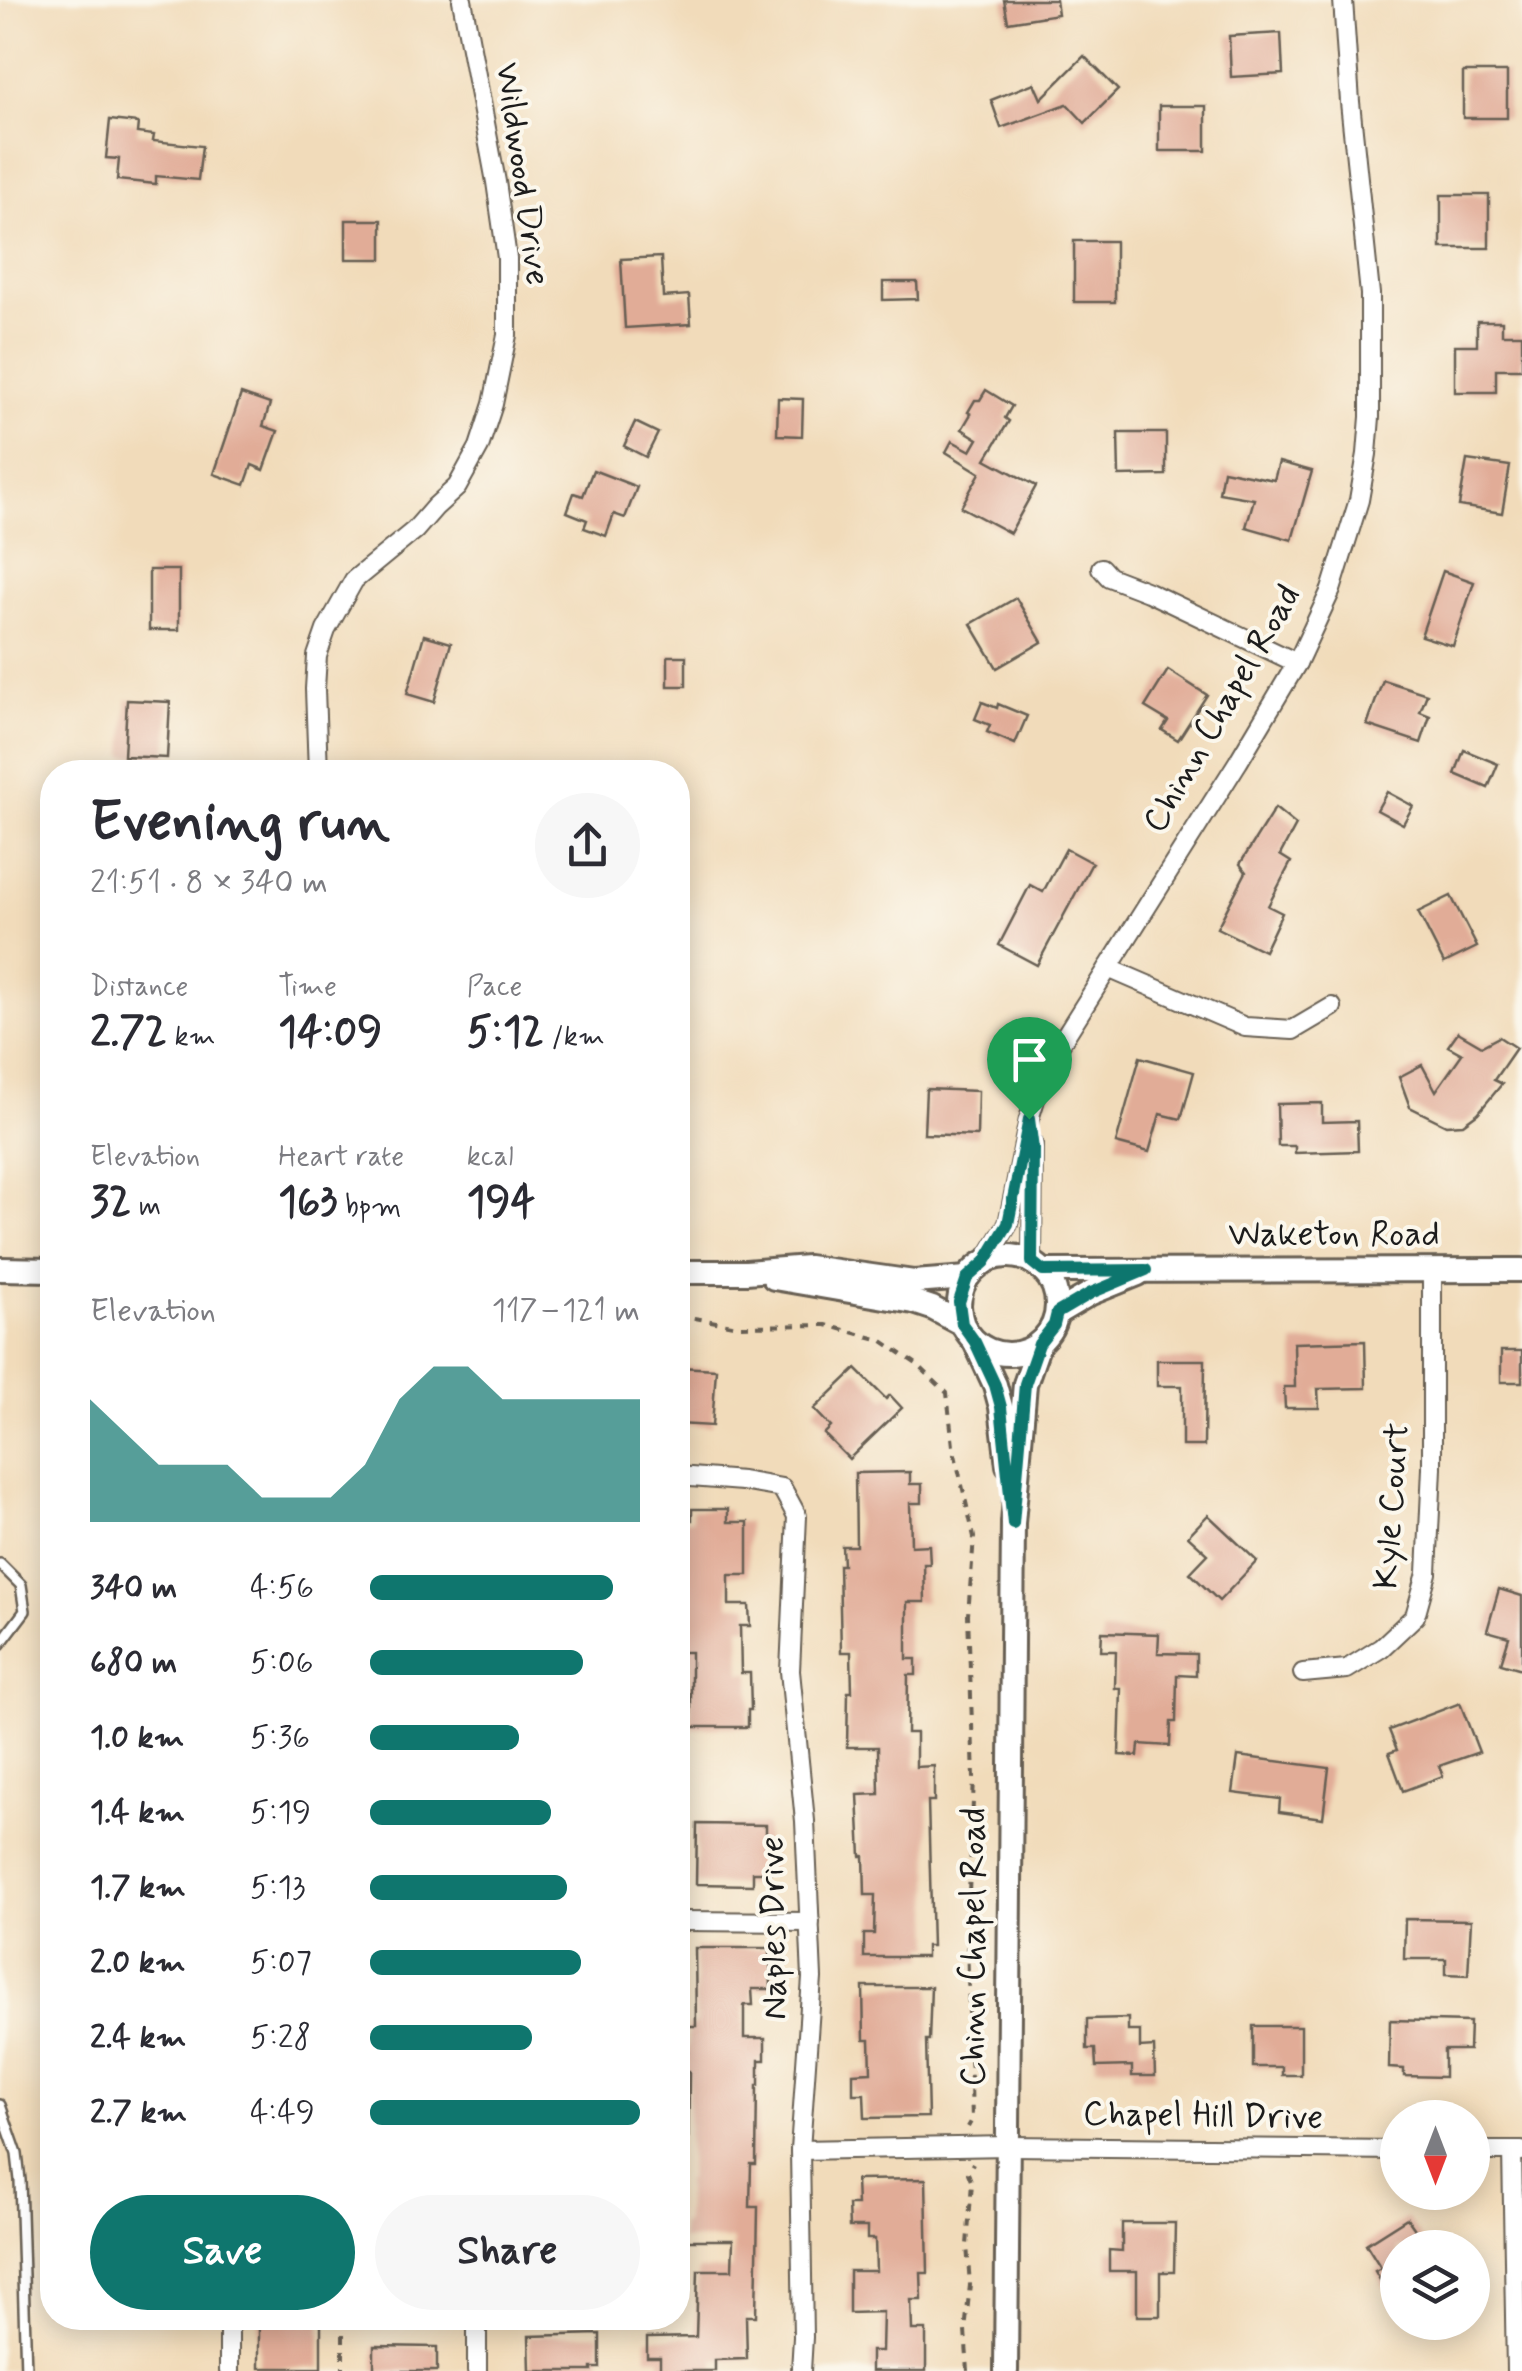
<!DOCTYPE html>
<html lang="en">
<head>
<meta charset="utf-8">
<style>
  body { margin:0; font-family:Mynerve,sans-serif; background:#f7f7f7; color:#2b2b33; height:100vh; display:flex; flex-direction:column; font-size:38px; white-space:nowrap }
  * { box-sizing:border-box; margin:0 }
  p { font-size:32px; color:#7c7c81 }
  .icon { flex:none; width:55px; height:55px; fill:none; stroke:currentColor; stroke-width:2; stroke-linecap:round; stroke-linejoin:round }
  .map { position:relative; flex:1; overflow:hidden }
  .details { position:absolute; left:40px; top:760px; width:650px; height:1570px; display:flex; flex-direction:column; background:#fff; border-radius:40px; box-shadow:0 5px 25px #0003 }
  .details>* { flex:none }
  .needle { width:65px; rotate:180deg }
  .fabs { position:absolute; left:1380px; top:2100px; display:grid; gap:20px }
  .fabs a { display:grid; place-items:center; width:110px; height:110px; border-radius:50%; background:#fff; box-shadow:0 5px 25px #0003; font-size:50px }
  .pin { position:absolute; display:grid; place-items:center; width:85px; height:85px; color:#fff; margin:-102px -42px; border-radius:50% 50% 50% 0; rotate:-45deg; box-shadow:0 0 10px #0007 }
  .pin .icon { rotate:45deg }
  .round { display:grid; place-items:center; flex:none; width:105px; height:105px; border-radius:52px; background:#f7f7f7 }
  .head { display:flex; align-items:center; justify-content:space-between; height:170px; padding:0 50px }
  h1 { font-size:55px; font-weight:700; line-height:75px }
  .metrics { display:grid; grid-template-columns:repeat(3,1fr); gap:15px; height:170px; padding:10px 50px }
  .metrics div { display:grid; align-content:center }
  .metrics b { font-size:42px; font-weight:700 }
  .metrics small { font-size:28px; font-weight:400 }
  .metrics p { font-size:28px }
  .chart { height:280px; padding:20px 50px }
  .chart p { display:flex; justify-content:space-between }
  .chart svg { width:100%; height:180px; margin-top:10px; fill:#0f766e; opacity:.7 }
  .cta { display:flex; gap:20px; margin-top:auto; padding:20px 50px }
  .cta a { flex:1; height:115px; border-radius:60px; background:#0f766e; color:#fff; font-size:40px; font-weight:700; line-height:115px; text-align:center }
  .cta a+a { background:#f7f7f7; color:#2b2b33 }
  ul { padding:0 50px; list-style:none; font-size:32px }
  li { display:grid; grid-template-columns:160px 120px 1fr; align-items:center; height:75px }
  li i { height:25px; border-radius:12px; background:#0f766e }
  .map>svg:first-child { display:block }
  .building { fill:#e1ac97 }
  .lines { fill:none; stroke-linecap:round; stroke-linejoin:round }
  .service-casing { stroke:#675f53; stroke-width:14 }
  .minor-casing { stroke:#675f53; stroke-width:22 }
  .tertiary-casing { stroke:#675f53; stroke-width:28 }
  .path { stroke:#675f53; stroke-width:4; stroke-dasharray:8 8; stroke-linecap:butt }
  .service { stroke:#fff; stroke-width:9 }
  .minor { stroke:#fff; stroke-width:18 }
  .tertiary { stroke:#fff; stroke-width:22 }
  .route-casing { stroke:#fff; stroke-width:20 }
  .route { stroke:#0f766e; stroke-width:12 }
  .labels { text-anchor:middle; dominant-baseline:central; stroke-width:8; stroke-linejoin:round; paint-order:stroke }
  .street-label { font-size:35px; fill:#1c1c1c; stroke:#fbf7ec }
</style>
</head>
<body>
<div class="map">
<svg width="1522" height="2371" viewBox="0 0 1522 2371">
  <rect width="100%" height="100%" fill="#fbf7ec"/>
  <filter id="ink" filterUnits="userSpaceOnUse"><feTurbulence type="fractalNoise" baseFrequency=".01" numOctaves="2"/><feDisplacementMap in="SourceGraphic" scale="20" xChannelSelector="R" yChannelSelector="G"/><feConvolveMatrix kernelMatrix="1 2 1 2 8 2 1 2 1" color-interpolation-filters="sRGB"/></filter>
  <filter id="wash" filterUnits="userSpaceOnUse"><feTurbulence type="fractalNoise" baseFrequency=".0048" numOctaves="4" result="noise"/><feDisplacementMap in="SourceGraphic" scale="40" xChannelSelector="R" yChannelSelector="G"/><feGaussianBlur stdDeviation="2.25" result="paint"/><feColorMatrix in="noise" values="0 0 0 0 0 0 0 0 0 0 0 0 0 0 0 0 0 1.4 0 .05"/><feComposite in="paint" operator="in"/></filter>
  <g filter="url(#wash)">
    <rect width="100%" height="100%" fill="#f1dbba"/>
    <g id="blocks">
      <!-- building -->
      <g class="building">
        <polygon points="1004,0 1056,0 1058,14 1008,22"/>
        <polygon points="1281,33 1283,74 1231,77 1229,36"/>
        <polygon points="1084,56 1118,90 1085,123 1067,104 1001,128 991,100 1034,83 1041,99"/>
        <rect x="1463" y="72" width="44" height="46"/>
        <rect x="1159" y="106" width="47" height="45"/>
        <polygon points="110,120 138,123 137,133 154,135 153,141 202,146 198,180 156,176 156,184 117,180 119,159 106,158"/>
        <rect x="1441" y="195" width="48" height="53"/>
        <rect x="346" y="220" width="36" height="39"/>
        <rect x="1074" y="241" width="41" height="61"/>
        <polygon points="661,257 663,297 689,295 691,324 625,328 621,259"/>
        <polygon points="883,282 917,282 918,299 883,300"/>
        <polygon points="1477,321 1502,321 1502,334 1522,334 1522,369 1496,369 1496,392 1455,392 1455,345 1477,345"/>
        <polygon points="986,390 1012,406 1005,418 1009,421 986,459 1036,486 1010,533 961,507 980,473 946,452 952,441 971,451 978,439 962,429 971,414 968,412 975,400 980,400"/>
        <polygon points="241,394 270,404 263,426 278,431 264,470 252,465 245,485 214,474"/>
        <polygon points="778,398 803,399 802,436 777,435"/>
        <polygon points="635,422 658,433 646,457 624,446"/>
        <polygon points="1118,433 1166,433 1166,475 1119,476"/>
        <polygon points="1467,460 1510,466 1502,513 1459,506"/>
        <polygon points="1279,462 1312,471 1292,540 1246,527 1254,499 1219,493 1223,470 1274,480"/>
        <polygon points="593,470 637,487 625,518 614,514 606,536 584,528 587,520 567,512 574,493 583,496"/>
        <rect x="149" y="570" width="30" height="60"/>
        <polygon points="1443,571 1474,582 1453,646 1421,636"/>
        <polygon points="1016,598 1042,642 997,668 971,624"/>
        <polygon points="424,635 451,643 434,702 407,694"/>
        <rect x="668" y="656" width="18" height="30"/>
        <polygon points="1168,670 1207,695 1178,740 1162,730 1168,721 1145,707"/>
        <polygon points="1383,680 1427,694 1420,712 1430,716 1421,743 1367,725"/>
        <polygon points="127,700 170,702 167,758 124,756"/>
        <polygon points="982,702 997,708 998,704 1027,716 1015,744 987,732 990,725 975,719"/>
        <polygon points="1464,750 1498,764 1488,788 1455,774"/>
        <polygon points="1387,792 1413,806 1403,824 1377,810"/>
        <polygon points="1275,808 1296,825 1280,855 1291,862 1268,906 1282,913 1264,951 1217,928 1246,872 1240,864"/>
        <polygon points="1066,849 1092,863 1037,965 999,945 1030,885 1043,892"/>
        <polygon points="1451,896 1477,947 1444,963 1418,912"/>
        <polygon points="1458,1032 1482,1046 1499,1037 1516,1048 1494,1080 1502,1084 1478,1113 1463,1124 1446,1125 1410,1107 1399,1077 1422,1065 1436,1091 1462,1054 1448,1046"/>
        <polygon points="1140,1057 1194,1072 1181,1119 1160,1114 1149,1152 1116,1143"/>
        <polygon points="926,1089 978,1091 977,1136 924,1134"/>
        <polygon points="1322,1103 1322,1122 1357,1121 1358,1151 1295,1153 1295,1146 1278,1146 1277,1104"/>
        <polygon points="1365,1341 1366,1388 1318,1389 1319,1408 1285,1408 1284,1387 1295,1387 1294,1343"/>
        <rect x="1501" y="1351" width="21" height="31"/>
        <polygon points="1157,1360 1205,1360 1204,1446 1182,1446 1182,1386 1157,1386"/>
        <polygon points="678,1367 716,1369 712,1426 678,1424"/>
        <polygon points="856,1369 886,1399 890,1395 902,1408 849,1459 824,1434 831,1427 814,1409"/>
        <polygon points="910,1472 910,1484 922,1484 922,1503 910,1503 911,1546 929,1545 930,1564 924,1564 925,1602 907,1602 907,1659 916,1659 916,1675 908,1675 907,1733 916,1733 916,1767 934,1766 934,1801 928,1801 932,1946 926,1946 926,1957 864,1957 864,1934 874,1934 875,1895 865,1895 864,1856 861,1856 858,1795 879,1794 878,1747 847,1747 848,1692 852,1692 851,1652 841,1652 839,1565 843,1565 842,1546 856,1546 855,1473"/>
        <polygon points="692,1509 728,1509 728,1522 748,1522 748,1575 729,1575 729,1605 749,1605 750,1626 740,1626 741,1673 750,1673 751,1710 748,1710 748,1727 691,1727 691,1652 678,1652 678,1558 683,1558 683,1520 692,1520"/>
        <polygon points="1208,1515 1257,1561 1219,1601 1190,1573 1208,1554 1188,1536"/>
        <polygon points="1499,1589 1522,1596 1522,1669 1501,1663 1509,1637 1487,1631"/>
        <polygon points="1102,1632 1159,1634 1158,1653 1196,1654 1196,1676 1177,1675 1176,1722 1171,1722 1170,1746 1139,1744 1138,1756 1119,1755 1121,1688 1115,1688 1116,1651 1101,1651"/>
        <polygon points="1460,1703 1479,1752 1439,1766 1443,1776 1403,1791 1389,1753 1397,1750 1389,1730"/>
        <polygon points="1238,1756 1329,1768 1323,1818 1279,1812 1280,1799 1233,1793"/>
        <polygon points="697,1824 766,1825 766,1850 772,1850 772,1872 753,1872 753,1885 696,1884"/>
        <polygon points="1405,1919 1471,1920 1468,1975 1446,1974 1446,1959 1404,1959"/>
        <polygon points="695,1948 770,1948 771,1989 752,1989 753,2005 744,2005 744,2038 765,2038 765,2060 759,2060 759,2085 757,2085 756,2164 751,2164 750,2207 758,2207 756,2316 746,2316 747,2359 715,2360 715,2371 660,2371 660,2357 647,2357 647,2338 696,2337 698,2270 732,2270 733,2240 681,2240 681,2224 685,2224 686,2180 688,2180 689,2071 683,2071 683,2051 688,2051 688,2026 696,2026"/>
        <polygon points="863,1987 931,1987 929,2040 926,2040 928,2117 865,2118 864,2094 853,2094 853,2073 871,2072 870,2040 864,2040"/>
        <polygon points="1128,2018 1128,2031 1140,2031 1140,2048 1154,2047 1155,2076 1132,2076 1132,2066 1096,2067 1095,2049 1087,2049 1087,2019"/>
        <polygon points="1390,2020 1470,2022 1469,2050 1444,2050 1444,2077 1404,2076 1404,2069 1389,2068"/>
        <polygon points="1253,2026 1301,2026 1301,2075 1282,2075 1282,2067 1253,2067"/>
        <polygon points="926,2179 928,2273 921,2273 922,2300 911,2300 912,2330 926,2330 926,2371 871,2371 871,2351 882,2351 883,2312 849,2313 849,2271 876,2271 875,2239 867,2239 867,2227 849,2227 848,2205 857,2205 856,2180"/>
        <polygon points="1407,2218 1428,2248 1398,2248 1398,2296 1390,2283 1384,2287 1375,2271 1381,2268 1366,2244"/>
        <polygon points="1122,2223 1175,2223 1174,2272 1160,2272 1160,2316 1137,2316 1137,2271 1109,2271 1109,2250 1122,2251"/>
        <rect x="259" y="2318" width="62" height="50"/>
        <polygon points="600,2334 600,2368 592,2368 592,2371 530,2371 529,2336"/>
        <polygon points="374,2346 437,2347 437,2371 374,2371"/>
      </g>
    </g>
  </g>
  <g filter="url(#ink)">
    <use href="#blocks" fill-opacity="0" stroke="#675f53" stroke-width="2.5"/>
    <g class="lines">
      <defs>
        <g id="service">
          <polyline points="0,1564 21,1585 25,1611 0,1644"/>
          <polyline points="0,2105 17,2154 20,2180 26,2371"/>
        </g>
        <g id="minor">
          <polyline points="1101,568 1109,577 1148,592 1297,663"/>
          <polyline points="318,772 315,689 317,656 326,630 354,580 415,530 435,507 457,487 479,447 493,404 507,335 507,258 496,182 462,0"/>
          <polyline points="1108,968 1245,1027 1293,1030 1332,1007"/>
          <polyline points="985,1262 1008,1224 1029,1119 1045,1068 1238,762 1297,663 1331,590 1359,500 1367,454 1370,417 1370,294 1350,102 1343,0"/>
          <polyline points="1032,1262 1033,1145"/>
          <polyline points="678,1476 742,1481 782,1488 797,1516 790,1671 805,1821 812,1978 800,2150 803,2337 801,2371"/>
          <polyline points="1303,1673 1347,1669 1381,1648 1415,1616 1427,1573 1432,1468 1432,1270"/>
          <polyline points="678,1921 810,1922"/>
          <polyline points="800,2150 1008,2146 1398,2150"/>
          <polyline points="1472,2151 1522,2151"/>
          <polyline points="1512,2151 1516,2371"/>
          <polyline points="229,2318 229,2371"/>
          <polyline points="477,2371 477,2318"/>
        </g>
        <g id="tertiary">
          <circle cx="1008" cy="1305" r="49"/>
          <polyline points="0,1269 52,1270"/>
          <polyline points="1043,1271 1522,1270"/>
          <polyline points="678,1272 746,1272 808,1267 914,1282 967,1278"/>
          <polyline points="774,1278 914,1302 932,1308 962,1324"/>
          <polyline points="1057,1313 1091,1293 1138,1274"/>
          <polyline points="975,1342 995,1385 1001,1407 1008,1465"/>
          <polyline points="1006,2371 1013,1523 1025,1384 1039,1344"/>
        </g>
      </defs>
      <!-- service casing -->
      <use href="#service" class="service-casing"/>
      <!-- minor casing -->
      <use href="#minor" class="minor-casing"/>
      <!-- tertiary casing -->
      <use href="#tertiary" class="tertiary-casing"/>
      <!-- path -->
      <g class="path">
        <polyline points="678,1315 738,1326 826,1325 881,1340 918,1365 947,1393 953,1446 974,1537 968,1615 974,1778 967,1939 972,2120 968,2127"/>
        <polyline points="343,2318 343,2371"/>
        <polyline points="968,2371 965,2331 970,2285 967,2245 972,2183 968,2173 973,2163"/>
      </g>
      <!-- service -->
      <use href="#service" class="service"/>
      <!-- minor -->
      <use href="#minor" class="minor"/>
      <!-- tertiary -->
      <use href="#tertiary" class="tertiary"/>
    </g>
  </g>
  <g class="lines" filter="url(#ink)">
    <defs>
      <polygon id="route" points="1029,1119 1033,1149 1032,1262 1043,1271 1146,1270 1091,1293 1057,1313 1054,1325 1039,1344 1025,1384 1013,1524 1001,1407 995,1385 975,1342 962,1324 959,1302 967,1278 985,1262 1008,1224"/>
    </defs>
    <!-- route casing -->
    <use href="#route" class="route-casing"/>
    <!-- route -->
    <use href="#route" class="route"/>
  </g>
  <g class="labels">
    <!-- street labels -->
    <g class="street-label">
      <text transform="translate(522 174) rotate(82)">Wildwood Drive</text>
      <text transform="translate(1222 709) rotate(-60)">Chinn Chapel Road</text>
      <text x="1334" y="1235">Waketon Road</text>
      <text transform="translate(1392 1506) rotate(-86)">Kyle Court</text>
      <text transform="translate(774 1928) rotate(-91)">Naples Drive</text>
      <text transform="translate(974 1947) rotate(-90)">Chinn Chapel Road</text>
      <text transform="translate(1203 2116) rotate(1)">Chapel Hill Drive</text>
    </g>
  </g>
</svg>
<div class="fabs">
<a><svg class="needle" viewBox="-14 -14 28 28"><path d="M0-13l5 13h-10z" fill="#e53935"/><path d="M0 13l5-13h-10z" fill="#7c7c81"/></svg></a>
<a><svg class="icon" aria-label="layers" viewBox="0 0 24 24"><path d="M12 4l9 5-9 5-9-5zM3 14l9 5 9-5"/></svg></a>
</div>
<div class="pin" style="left:1029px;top:1119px;background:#1e9e55"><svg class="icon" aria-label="arrive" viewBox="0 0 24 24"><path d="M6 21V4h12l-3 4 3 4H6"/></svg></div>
<section class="details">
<div class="head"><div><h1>Evening run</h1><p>21:51 · 8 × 340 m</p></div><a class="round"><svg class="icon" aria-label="share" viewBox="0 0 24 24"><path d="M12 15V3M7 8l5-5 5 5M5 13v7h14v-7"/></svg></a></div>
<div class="metrics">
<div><p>Distance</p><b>2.72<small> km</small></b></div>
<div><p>Time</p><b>14:09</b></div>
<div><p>Pace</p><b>5:12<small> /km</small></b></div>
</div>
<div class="metrics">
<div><p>Elevation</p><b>32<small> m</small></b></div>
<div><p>Heart rate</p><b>163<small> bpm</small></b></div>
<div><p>kcal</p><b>194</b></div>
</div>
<div class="chart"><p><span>Elevation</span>117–121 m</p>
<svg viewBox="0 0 160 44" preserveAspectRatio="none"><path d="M0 44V14L10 22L20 30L30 30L40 30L50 38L60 38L70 38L80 30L90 14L100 6L110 6L120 14L130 14L140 14L150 14L160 14V44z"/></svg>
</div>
<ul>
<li><b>340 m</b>4:56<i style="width:90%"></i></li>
<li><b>680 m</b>5:06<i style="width:79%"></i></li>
<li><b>1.0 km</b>5:36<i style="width:55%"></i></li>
<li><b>1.4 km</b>5:19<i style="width:67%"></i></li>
<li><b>1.7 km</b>5:13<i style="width:73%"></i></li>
<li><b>2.0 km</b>5:07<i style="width:78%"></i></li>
<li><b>2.4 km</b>5:28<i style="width:60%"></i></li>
<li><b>2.7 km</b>4:49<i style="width:100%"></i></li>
</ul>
<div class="cta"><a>Save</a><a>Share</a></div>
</section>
</div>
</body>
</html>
